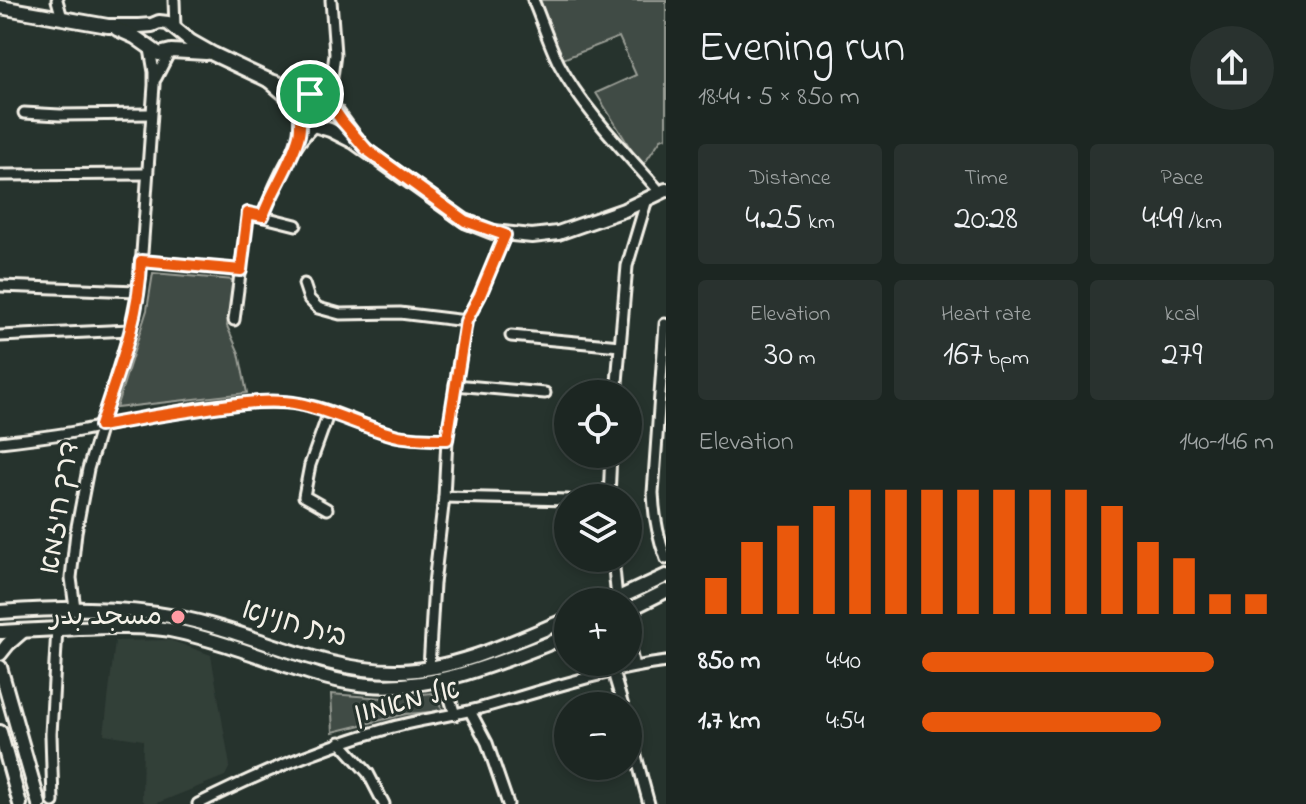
<!DOCTYPE html>
<html lang="en">
<head>
<meta charset="utf-8">
<style>
  body { margin:0; font-family:"Indie Flower","Playpen Sans Arabic","Playpen Sans Hebrew",sans-serif; background:#29322f; color:#f1f3f6; height:100vh; display:flex; flex-direction:column; font-size:30px; white-space:nowrap }
  * { box-sizing:border-box; margin:0 }
  p { font-size:26px; color:#a0a5a5 }
  .icon { flex:none; width:44px; height:44px; fill:none; stroke:currentColor; stroke-width:2; stroke-linecap:round; stroke-linejoin:round }
  .map { position:relative; flex:1; overflow:hidden }
  .side { display:flex; flex-direction:column; background:#1c2622; width:640px }
  .side>* { flex:none }
  .tools { position:absolute; left:554px; top:380px; display:grid; gap:16px }
  .tools a { display:grid; place-items:center; width:88px; height:88px; border-radius:50%; background:#1c2622; box-shadow:0 4px 12px #0003,0 0 0 2px #3a4340; font-size:40px }
  .pin { position:absolute; display:grid; place-items:center; width:68px; height:68px; color:#fff; margin:-34px; border:4px solid #fff; border-radius:50%; box-shadow:0 2px 8px #0007 }
  .round { display:grid; place-items:center; flex:none; width:84px; height:84px; border-radius:42px; background:#29322f }
  .summary { display:flex; align-items:center; justify-content:space-between; height:136px; padding:0 32px }
  h1 { font-size:44px; font-weight:600; line-height:60px }
  .stats { display:grid; grid-template-columns:repeat(3,1fr); gap:12px; height:136px; padding:8px 32px }
  .stats div { display:grid; align-content:center; border-radius:8px; background:#29322f; text-align:center }
  .stats b { font-size:34px; font-weight:600 }
  .stats small { font-size:22px; font-weight:400 }
  .stats p { font-size:22px }
  .chart { height:224px; padding:16px 32px }
  .chart p { display:flex; justify-content:space-between }
  .chart svg { width:100%; height:144px; margin-top:8px; stroke:#ea580c; stroke-width:6 }
  ul { padding:0 32px; list-style:none; font-size:26px }
  li { display:grid; grid-template-columns:128px 96px 1fr; align-items:center; height:60px }
  li i { height:20px; border-radius:10px; background:#ea580c }
  main { display:flex; flex:1; min-height:0 }
  .map>svg:first-child { display:block }
  .built { fill:#333f39 }
  .green { fill:#414b45; stroke:#9a9e96; stroke-width:2 }
  .lines { fill:none; stroke-linecap:round; stroke-linejoin:round }
  .street-casing { stroke:#f4f1e8; stroke-width:15 }
  .secondary-casing { stroke:#f4f1e8; stroke-width:18 }
  .street { stroke:#26332d; stroke-width:9 }
  .secondary { stroke:#26332d; stroke-width:12 }
  .route-casing { stroke:#fff; stroke-width:16 }
  .route { stroke:#ea580c; stroke-width:10 }
  .poi-dot { fill:#ff9aa2; stroke:#26332d; stroke-width:3 }
  .labels { text-anchor:middle; dominant-baseline:central; stroke-width:6; stroke-linejoin:round; paint-order:stroke }
  .street-label { font-size:28px; fill:#f4f1e8; stroke:#26332d }
  .poi-label { font-size:28px; fill:#f4f1e8; stroke:#26332d; text-anchor:end }
</style>
</head>
<body>
<main>
<div class="map">
<svg width="666" height="804" viewBox="0 0 666 804">
  <rect width="100%" height="100%" fill="#26332d"/>
  <filter id="ink" filterUnits="userSpaceOnUse"><feTurbulence type="fractalNoise" baseFrequency=".0125" numOctaves="2"/><feDisplacementMap in="SourceGraphic" scale="16" xChannelSelector="R" yChannelSelector="G"/><feConvolveMatrix kernelMatrix="1 2 1 2 8 2 1 2 1" color-interpolation-filters="sRGB"/></filter>
  <g filter="url(#ink)">
    <!-- built -->
    <polygon class="built" points="170,640 211,655 230,766 225,776 155,804 146,804 142,799 143,740 104,734 115,641"/>
    <!-- green -->
    <g class="green">
      <polygon points="538,0 666,0 666,137 661,139 642,167 596,93 636,75 619,37 563,59"/>
      <polygon points="153,273 234,280 227,326 239,353 247,393 116,408 147,310"/>
      <polygon points="432,693 444,711 406,714 333,732 331,694 384,698"/>
    </g>
    <g class="lines">
      <defs>
        <g id="street">
          <polyline points="57,0 62,18"/>
          <polyline points="174,0 175,28"/>
          <path d="M533,0C542,21 549,44 559,64C582,108 628,155 661,193"/>
          <polyline points="156,78 169,53"/>
          <polyline points="329,101 335,54 331,0"/>
          <polyline points="24,113 60,115 151,114"/>
          <polyline points="0,175 147,174"/>
          <path d="M263,216C274,185 290,148 315,125"/>
          <polyline points="141,261 241,270"/>
          <polyline points="304,284 309,299 318,308 340,314 400,313 466,321"/>
          <polyline points="0,286 137,291"/>
          <polyline points="234,320 248,213 296,225"/>
          <path d="M665,324L653,493C654,517 658,537 666,559"/>
          <polyline points="0,336 130,330"/>
          <polyline points="511,336 620,346"/>
          <polyline points="455,385 545,393"/>
          <polyline points="616,394 627,266 647,199"/>
          <path d="M0,442C26,439 53,436 79,431C145,418 225,398 292,403C329,406 362,427 398,436C414,439 430,439 447,439"/>
          <polyline points="444,497 568,500"/>
          <polyline points="609,498 611,454"/>
          <polyline points="327,509 304,496 310,465 329,412"/>
          <polyline points="613,558 617,599"/>
          <polyline points="75,608 71,578 76,532 88,469 130,330 136,300 141,267 154,85 154,72 150,49"/>
          <polyline points="628,642 634,666"/>
          <polyline points="429,668 434,584 444,497 447,439 466,321 480,295 505,235"/>
          <polyline points="613,672 623,706"/>
          <polyline points="444,678 455,715"/>
          <polyline points="470,711 487,743 508,804"/>
          <polyline points="628,726 649,804"/>
          <polyline points="340,742 368,773 384,804"/>
          <polyline points="53,802 51,734 57,628"/>
          <path d="M198,804C258,774 321,747 386,729C417,720 450,716 481,708C542,691 603,670 666,662"/>
        </g>
        <g id="secondary">
          <path d="M0,7L108,26H139L152,25L159,22L168,23L190,41L213,54L268,80L310,94C316,93 318,92 323,95C328,98 350,132 357,139"/>
          <polyline points="117,29 135,37 159,54 171,51 206,53"/>
          <polyline points="268,80 289,98 307,123 330,130 354,142 465,221 493,232 532,236 558,233 624,210 666,190"/>
          <polyline points="610,602 666,576"/>
          <polyline points="628,610 666,591"/>
          <path d="M0,612C59,608 118,606 176,617C252,631 322,673 400,671C456,670 517,640 568,619"/>
          <path d="M0,632C37,630 73,628 109,627C129,627 150,626 170,630C210,638 248,652 286,665C313,674 340,683 369,685C438,691 505,660 568,636"/>
          <polyline points="0,654 8,644 23,631"/>
          <polyline points="0,667 39,804"/>
          <polyline points="0,732 20,804"/>
        </g>
      </defs>
      <!-- street casing -->
      <use href="#street" class="street-casing"/>
      <!-- secondary casing -->
      <use href="#secondary" class="secondary-casing"/>
      <!-- street -->
      <use href="#street" class="street"/>
      <!-- secondary -->
      <use href="#secondary" class="secondary"/>
    </g>
  </g>
  <g class="lines" filter="url(#ink)">
    <defs>
      <path id="route" d="M315,93L325,97L342,121L367,150L465,221L505,235L480,295L466,321L447,439C430,439 414,439 398,436C364,428 333,411 299,404C270,398 237,404 208,408C172,413 136,419 100,426C117,374 140,317 141,261L241,270L248,213L263,216C273,188 292,163 299,135C303,118 293,98 315,93Z"/>
    </defs>
    <!-- route casing -->
    <use href="#route" class="route-casing"/>
    <!-- route -->
    <use href="#route" class="route"/>
  </g>
  <!-- markers -->
  <circle class="poi-dot" cx="178" cy="617" r="8"/>
  <g class="labels">
    <!-- street labels -->
    <g class="street-label">
      <text transform="translate(61 508) rotate(-81)">דרך חיזמא</text>
      <text transform="translate(294 625) rotate(16)">בית חנינא</text>
      <text transform="translate(407 703) rotate(-14)">אל מאמון</text>
    </g>
    <!-- poi labels -->
    <g class="poi-label">
      <text x="162" y="617">مسجد بدر</text>
    </g>
  </g>
</svg>
<div class="tools">
<a><svg class="icon" aria-label="locate" viewBox="0 0 24 24"><circle cx="12" cy="12" r="6"/><path d="M12 2v4M12 18v4M2 12h4M18 12h4"/></svg></a>
<a><svg class="icon" aria-label="layers" viewBox="0 0 24 24"><path d="M12 4l9 5-9 5-9-5zM3 14l9 5 9-5"/></svg></a>
<a>+</a>
<a>−</a>
</div>
<div class="pin" style="left:310px;top:94px;background:#1e9e55"><svg class="icon" aria-label="arrive" viewBox="0 0 24 24"><path d="M6 21V4h12l-3 4 3 4H6"/></svg></div>
</div>
<section class="side">
<div class="summary"><div><h1>Evening run</h1><p>18:44 · 5 × 850 m</p></div><a class="round"><svg class="icon" aria-label="share" viewBox="0 0 24 24"><path d="M12 15V3M7 8l5-5 5 5M5 13v7h14v-7"/></svg></a></div>
<div class="stats">
<div><p>Distance</p><b>4.25<small> km</small></b></div>
<div><p>Time</p><b>20:28</b></div>
<div><p>Pace</p><b>4:49<small> /km</small></b></div>
</div>
<div class="stats">
<div><p>Elevation</p><b>30<small> m</small></b></div>
<div><p>Heart rate</p><b>167<small> bpm</small></b></div>
<div><p>kcal</p><b>279</b></div>
</div>
<div class="chart"><p><span>Elevation</span>140–146 m</p>
<svg viewBox="0 0 160 44" preserveAspectRatio="none"><path d="M5 44V33M15 44V22M25 44V17M35 44V11M45 44V6M55 44V6M65 44V6M75 44V6M85 44V6M95 44V6M105 44V6M115 44V11M125 44V22M135 44V27M145 44V38M155 44V38"/></svg>
</div>
<ul>
<li><b>850 m</b>4:40<i style="width:83%"></i></li>
<li><b>1.7 km</b>4:54<i style="width:68%"></i></li>
</ul>
</section>
</main>
</body>
</html>
